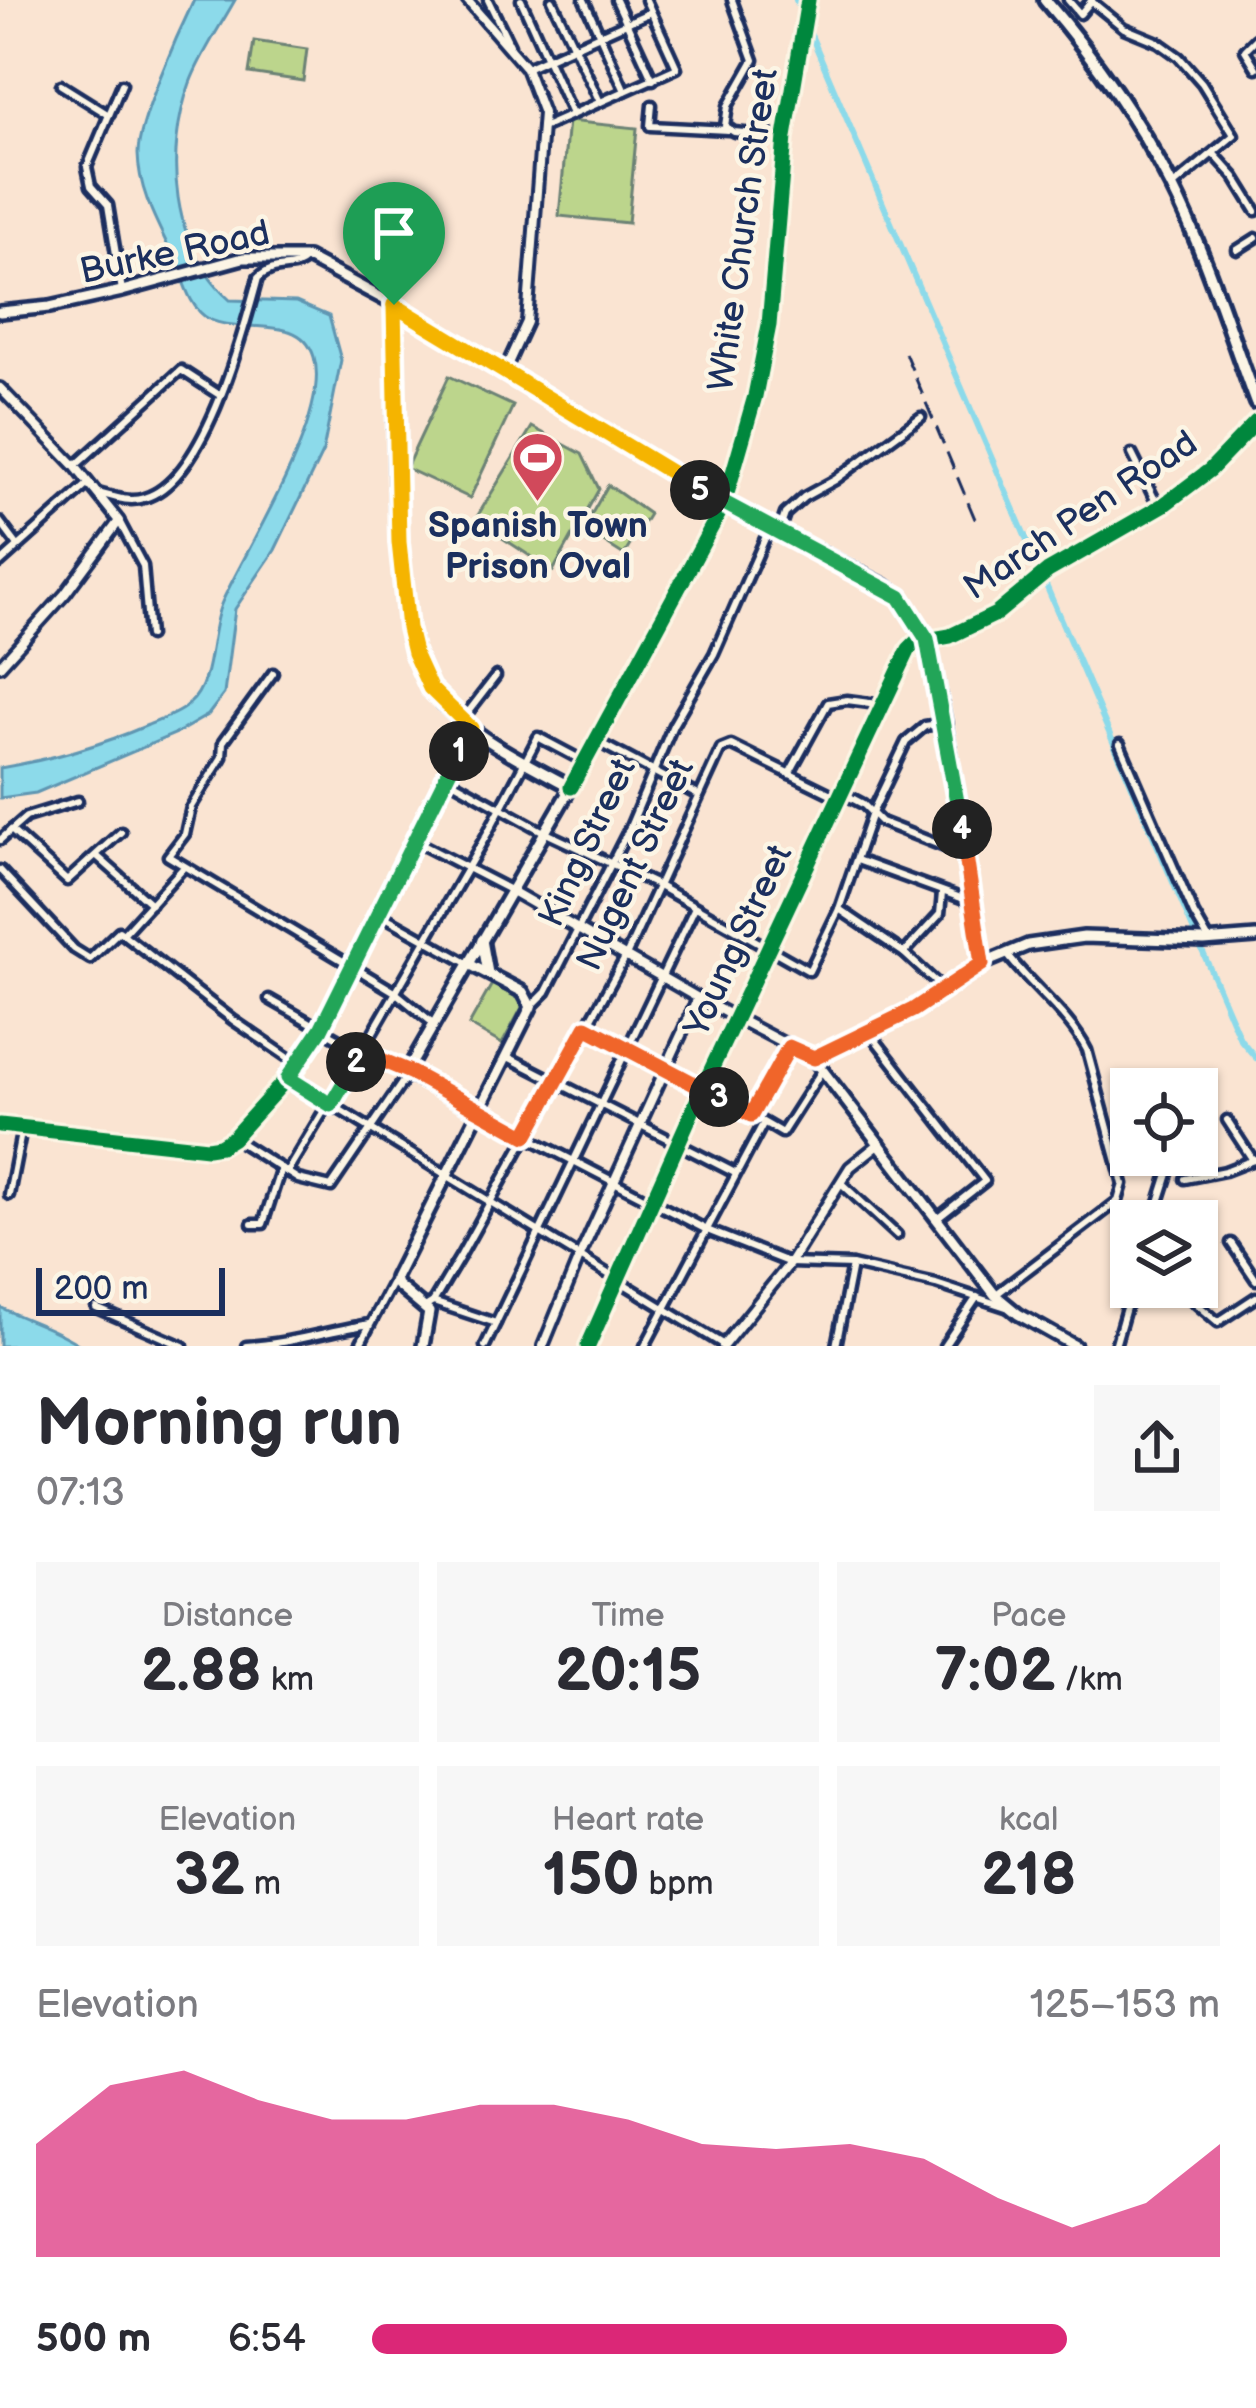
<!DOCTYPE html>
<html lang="en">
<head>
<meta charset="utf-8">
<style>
  body { margin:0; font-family:"Balsamiq Sans",sans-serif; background:#f7f7f7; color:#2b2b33; height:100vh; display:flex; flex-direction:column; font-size:45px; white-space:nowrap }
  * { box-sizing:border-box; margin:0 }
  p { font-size:39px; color:#7c7c81 }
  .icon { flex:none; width:66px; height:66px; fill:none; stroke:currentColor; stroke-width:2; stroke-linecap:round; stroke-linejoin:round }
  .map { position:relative; height:1346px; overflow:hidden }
  .details { display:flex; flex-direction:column; background:#fff; flex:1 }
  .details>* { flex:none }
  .fabs { position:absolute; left:1110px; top:1068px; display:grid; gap:24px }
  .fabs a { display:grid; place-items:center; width:108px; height:108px; border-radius:0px; background:#fff; box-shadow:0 3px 9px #0004; font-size:60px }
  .scale { position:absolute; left:36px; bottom:30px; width:189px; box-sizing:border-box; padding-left:12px; border:6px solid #1b2f5e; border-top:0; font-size:33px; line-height:42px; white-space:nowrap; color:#1b2f5e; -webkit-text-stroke:9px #fcf5e5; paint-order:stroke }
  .pin { position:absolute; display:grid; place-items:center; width:102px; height:102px; color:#fff; margin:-123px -51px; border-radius:50% 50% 50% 0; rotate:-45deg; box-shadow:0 0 12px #0007 }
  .pin .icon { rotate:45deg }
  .km { position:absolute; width:60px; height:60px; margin:-30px; border-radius:50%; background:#222; color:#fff; font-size:33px; line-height:60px; text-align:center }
  .round { display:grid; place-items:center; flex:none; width:126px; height:126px; border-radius:0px; background:#f7f7f7 }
  .headline { display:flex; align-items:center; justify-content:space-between; height:204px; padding:0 36px }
  h1 { font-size:66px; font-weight:700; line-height:90px }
  .stats { display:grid; grid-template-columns:repeat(3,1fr); gap:18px; height:204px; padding:12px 36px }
  .stats div { display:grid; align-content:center; border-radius:0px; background:#f7f7f7; text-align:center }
  .stats b { font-size:60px; font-weight:700 }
  .stats small { font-size:33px; font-weight:400 }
  .stats p { font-size:33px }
  .chart { height:336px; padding:24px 36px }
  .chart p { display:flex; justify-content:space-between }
  .chart svg { width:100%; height:216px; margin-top:12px; fill:#db2777; opacity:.7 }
  ul { padding:0 36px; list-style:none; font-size:39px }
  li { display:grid; grid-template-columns:192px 144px 1fr; align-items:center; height:90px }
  li i { height:30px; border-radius:15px; background:#db2777 }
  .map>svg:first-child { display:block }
  .green { fill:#bcd58c; stroke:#6c8275; stroke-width:3 }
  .water { fill:#8cdaea; stroke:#5f96b2; stroke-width:3 }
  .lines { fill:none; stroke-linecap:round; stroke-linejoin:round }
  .canal { stroke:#8cdaea; stroke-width:6 }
  .minor-casing { stroke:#1b2f5e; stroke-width:15 }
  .tertiary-casing { stroke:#1b2f5e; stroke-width:16 }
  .secondary-casing { stroke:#1b2f5e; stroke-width:18 }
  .primary-casing { stroke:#1b2f5e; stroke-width:20 }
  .minor { stroke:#fcf5e5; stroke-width:6 }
  .tertiary { stroke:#fcf5e5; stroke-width:8 }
  .secondary { stroke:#fcf5e5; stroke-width:9 }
  .primary { stroke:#fcf5e5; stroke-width:10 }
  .rail { stroke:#1b2f5e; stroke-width:3; stroke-dasharray:18 9; stroke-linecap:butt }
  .cycleway-casing { stroke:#fcf5e5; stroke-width:22 }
  .cycleway { stroke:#00873e; stroke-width:15 }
  .split-1-casing { stroke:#fff; stroke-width:24 }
  .split-2-casing { stroke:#fff; stroke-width:24 }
  .split-3-casing { stroke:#fff; stroke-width:24 }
  .split-4-casing { stroke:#fff; stroke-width:24 }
  .split-5-casing { stroke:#fff; stroke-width:24 }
  .split-6-casing { stroke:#fff; stroke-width:24 }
  .split-1 { stroke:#f5b400; stroke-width:15 }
  .split-2 { stroke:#22a559; stroke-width:15 }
  .split-3 { stroke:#f0652b; stroke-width:15 }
  .split-4 { stroke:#f0652b; stroke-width:15 }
  .split-5 { stroke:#22a559; stroke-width:15 }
  .split-6 { stroke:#f5b400; stroke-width:15 }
  .labels { text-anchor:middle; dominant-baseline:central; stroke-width:9; stroke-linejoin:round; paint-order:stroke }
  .street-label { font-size:36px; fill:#1b2f5e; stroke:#fcf5e5 }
  .poi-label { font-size:36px; font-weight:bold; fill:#1b2f5e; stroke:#fcf5e5 }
</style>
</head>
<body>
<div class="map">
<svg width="1256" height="1346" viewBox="0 0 1256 1346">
  <rect width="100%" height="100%" fill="#fae4d2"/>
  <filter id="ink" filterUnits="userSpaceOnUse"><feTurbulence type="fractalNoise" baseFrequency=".00833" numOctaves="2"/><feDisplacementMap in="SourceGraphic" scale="24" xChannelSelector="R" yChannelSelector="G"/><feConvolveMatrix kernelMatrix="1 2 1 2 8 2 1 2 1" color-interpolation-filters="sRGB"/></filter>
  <g filter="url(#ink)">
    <!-- green -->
    <g class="green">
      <polygon points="254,41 307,49 303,81 249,73"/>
      <polygon points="568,121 637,128 628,223 559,216"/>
      <polygon points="449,376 513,406 470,498 406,468"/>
      <polygon points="532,427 582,454 599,489 553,571 475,520"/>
      <polygon points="608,485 649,514 624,555 583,529"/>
      <polygon points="492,984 525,1002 502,1044 469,1025"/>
    </g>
    <!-- water -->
    <g class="water">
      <path d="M194,0H235C220,27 201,54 190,83C164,153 171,247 230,300L296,302L329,316L341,360L323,451L275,550L235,609L224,694L208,715L177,733L36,793L0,798V768C53,759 99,746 148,725C161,719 179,714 189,704C215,681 208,633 222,602C247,547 332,415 314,357C301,312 241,335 209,319C191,310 184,283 177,265C161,229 139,196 138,154C138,122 179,31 194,0Z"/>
      <path d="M0,1307C27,1321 57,1329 81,1346H0Z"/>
    </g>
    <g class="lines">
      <!-- canal -->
      <polyline class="canal" points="796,0 1240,1039 1256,1058"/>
      <defs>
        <g id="minor">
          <polyline points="488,0 510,45"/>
          <polyline points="521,0 572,114"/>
          <polyline points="552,0 600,102"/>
          <polyline points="584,0 625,91"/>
          <polyline points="616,0 653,80"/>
          <polyline points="732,0 754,60 728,106 725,126 734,132 785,137"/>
          <polyline points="1068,0 1080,14 1092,0"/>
          <polyline points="1091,1 1124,28 1158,42 1179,57 1202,83 1234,135 1172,187"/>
          <polyline points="1256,39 1245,50 1256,68"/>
          <polyline points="526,68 651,12"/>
          <polyline points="61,85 109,115"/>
          <polyline points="652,105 650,126 728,130"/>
          <polyline points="542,128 677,68 646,0"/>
          <polyline points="1215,155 1235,177 1256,211"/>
          <polyline points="1237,250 1256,238"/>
          <polyline points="122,291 108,205 91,186 87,167 122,84"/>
          <polyline points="1132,454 1159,508"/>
          <polyline points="75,466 181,370 221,396"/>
          <path d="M98,493C114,497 129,503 144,498C205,481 243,333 258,278C276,261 292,273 306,259"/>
          <polyline points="119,521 143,566 149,636"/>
          <polyline points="0,522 18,546"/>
          <polyline points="0,563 88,484"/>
          <polyline points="273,673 223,742 222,757 191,807 185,834 168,856 395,992 434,1024"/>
          <polyline points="462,720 496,676"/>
          <polyline points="596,741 698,795"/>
          <polyline points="1120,744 1194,914 1209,940"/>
          <polyline points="789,774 828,703 847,700 885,705"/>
          <polyline points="445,777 544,832 657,885 809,971 839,909 872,813 906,742 925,726 945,723"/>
          <polyline points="11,830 67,881 121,832"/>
          <polyline points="0,840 26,817 78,801"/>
          <polyline points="413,840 510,890"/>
          <polyline points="97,856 151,904"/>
          <polyline points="857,860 972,902"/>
          <polyline points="0,870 74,949 90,959 119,931 233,1020 299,1065"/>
          <polyline points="839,909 904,953 943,989"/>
          <polyline points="380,914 469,964"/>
          <polyline points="123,934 183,868"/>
          <polyline points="904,953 940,914 942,893"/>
          <polyline points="532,1006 546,992 630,827 673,725 714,654 770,527 780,529 785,514 804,497 835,480 921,417"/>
          <polyline points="586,1027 703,1087"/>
          <polyline points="870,1033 985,1181 938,1218"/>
          <polyline points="508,1057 735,1173"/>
          <polyline points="288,1078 724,1345"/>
          <polyline points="331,1105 487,834 538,737 585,762"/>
          <polyline points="479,1112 707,1230 790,1263 852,1265 936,1284 1006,1307"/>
          <polyline points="751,1115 782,1133 821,1072"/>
          <polyline points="1227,1120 1253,1160"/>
          <polyline points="0,1125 207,1148 220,1146 233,1138 299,1065 321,1029 471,728"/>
          <polyline points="1197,1125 1203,1118"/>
          <polyline points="233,1138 298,1179 331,1187 410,1071 362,1052 269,999"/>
          <polyline points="287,1172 328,1104"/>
          <polyline points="1185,1179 1225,1171 1256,1159"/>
          <polyline points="841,1183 897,1235"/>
          <polyline points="9,1195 22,1128"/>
          <polyline points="1153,1221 1174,1155"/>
          <polyline points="252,1224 263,1224 281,1168"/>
          <polyline points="1231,1243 1256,1280"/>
          <polyline points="1177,1287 1218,1322 1256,1297"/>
          <path d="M995,1295L1118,1201L1123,1184L1087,1050C1069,1014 1031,987 1006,953"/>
          <polyline points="433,1302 496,1323"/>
          <polyline points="425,1307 433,1302 461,1255 626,956 721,749 731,745 835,796 842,793 863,804 881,822 965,855"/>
          <polyline points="96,1308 183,1346"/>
          <path d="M246,1346C288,1344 328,1331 369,1324"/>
          <polyline points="359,1346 393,1281"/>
          <polyline points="485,1346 695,907"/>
          <polyline points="645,1346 763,1124"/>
          <polyline points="836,1346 852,1265"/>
          <polyline points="944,1346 977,1297"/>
          <polyline points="1115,1346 1132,1287"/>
        </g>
        <g id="tertiary">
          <polyline points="467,0 526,68 543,113 527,322 504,372"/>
          <polyline points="0,388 75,466 119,521 65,594 0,666"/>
          <polyline points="571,787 724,504 755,396 769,325 785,137 808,0"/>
          <polyline points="510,890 698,998 814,1059"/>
          <polyline points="703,1087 751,1115 789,1047"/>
          <polyline points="543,1346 579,1258 698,998"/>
          <polyline points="588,1346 703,1087 909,649 916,642 950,636 996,614 1048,571 1165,504 1210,470 1256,422"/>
          <polyline points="723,1346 790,1263 850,1167 880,1143"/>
        </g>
        <g id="secondary">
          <path d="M395,305C396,388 386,624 430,687C463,733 522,761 571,787L410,1066L414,1076L479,1112"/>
          <polyline points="0,312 50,307 122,291 243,258 307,258 395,305 724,504 884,585 900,597 927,639 945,723 982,964"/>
          <polyline points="482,940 488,973"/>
          <polyline points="423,1346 429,1312 397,1285 395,1278 531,1007 523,992 469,964"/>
          <polyline points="1075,1346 1018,1314 995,1295 814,1059 913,1010 982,964 1028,945 1084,937 1204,941 1256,937"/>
        </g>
        <path id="primary" d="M1045,0C1094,57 1137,118 1171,185C1206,254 1229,331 1256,403"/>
      </defs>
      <!-- minor casing -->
      <use href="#minor" class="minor-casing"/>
      <!-- tertiary casing -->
      <use href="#tertiary" class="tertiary-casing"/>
      <!-- secondary casing -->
      <use href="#secondary" class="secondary-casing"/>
      <!-- primary casing -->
      <use href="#primary" class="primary-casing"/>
      <!-- minor -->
      <use href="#minor" class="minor"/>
      <!-- tertiary -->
      <use href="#tertiary" class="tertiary"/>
      <!-- secondary -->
      <use href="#secondary" class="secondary"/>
      <!-- primary -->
      <use href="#primary" class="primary"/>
      <!-- rail -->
      <polyline class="rail" points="905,353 978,526"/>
      <defs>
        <g id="cycleway">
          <polyline points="571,787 724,504 755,396 769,325 785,137 808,0"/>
          <polyline points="0,1125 207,1148 220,1146 233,1138 299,1065 321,1029 471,728"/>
          <polyline points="588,1346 703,1087 909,649 916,642 950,636 996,614 1048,571 1165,504 1210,470 1256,422"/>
        </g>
      </defs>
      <!-- cycleway casing -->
      <use href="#cycleway" class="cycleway-casing"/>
      <!-- cycleway -->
      <use href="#cycleway" class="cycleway"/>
    </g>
  </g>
  <g class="lines" filter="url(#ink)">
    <defs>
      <polyline id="split-1" points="394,305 399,542 408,628 414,653 430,688 471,728 459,751"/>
      <polyline id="split-2" points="356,1062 331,1105 288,1078 321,1029 459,751"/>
      <polyline id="split-3" points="356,1062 362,1052 410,1072 526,1136 586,1027 719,1097"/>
      <polyline id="split-4" points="719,1097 751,1115 789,1047 814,1058 913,1010 982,964 962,829"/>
      <polyline id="split-5" points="700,490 900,597 927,639 962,829"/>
      <polyline id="split-6" points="394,305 700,490"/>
    </defs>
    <!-- split-1 casing -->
    <use href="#split-1" class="split-1-casing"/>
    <!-- split-2 casing -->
    <use href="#split-2" class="split-2-casing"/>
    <!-- split-3 casing -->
    <use href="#split-3" class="split-3-casing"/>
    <!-- split-4 casing -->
    <use href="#split-4" class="split-4-casing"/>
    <!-- split-5 casing -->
    <use href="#split-5" class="split-5-casing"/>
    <!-- split-6 casing -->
    <use href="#split-6" class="split-6-casing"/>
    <!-- split-1 -->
    <use href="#split-1" class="split-1"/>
    <!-- split-2 -->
    <use href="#split-2" class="split-2"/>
    <!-- split-3 -->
    <use href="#split-3" class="split-3"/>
    <!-- split-4 -->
    <use href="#split-4" class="split-4"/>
    <!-- split-5 -->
    <use href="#split-5" class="split-5"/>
    <!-- split-6 -->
    <use href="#split-6" class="split-6"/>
  </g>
  <!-- icons -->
  <defs>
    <symbol id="stadium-pin" viewBox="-11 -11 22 30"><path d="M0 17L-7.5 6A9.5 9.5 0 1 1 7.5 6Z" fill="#d1495b" stroke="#fcf5e5"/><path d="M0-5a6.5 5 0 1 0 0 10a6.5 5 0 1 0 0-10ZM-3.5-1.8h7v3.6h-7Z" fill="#fff"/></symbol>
  </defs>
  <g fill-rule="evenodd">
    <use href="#stadium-pin" x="508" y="428" width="59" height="81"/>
  </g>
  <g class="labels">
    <!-- street labels -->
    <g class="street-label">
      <text transform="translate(744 230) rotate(-82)">White Church Street</text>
      <text transform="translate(175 253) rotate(-12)">Burke Road</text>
      <text transform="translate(1081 516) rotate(-34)">March Pen Road</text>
      <text transform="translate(588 843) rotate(-65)">King Street</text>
      <text transform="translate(636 865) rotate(-65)">Nugent Street</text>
      <text transform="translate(739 941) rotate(-65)">Young Street</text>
    </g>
    <!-- poi labels -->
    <g class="poi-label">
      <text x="538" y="526">Spanish Town<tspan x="538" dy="41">Prison Oval</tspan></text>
    </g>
  </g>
</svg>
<div class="fabs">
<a><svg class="icon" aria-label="locate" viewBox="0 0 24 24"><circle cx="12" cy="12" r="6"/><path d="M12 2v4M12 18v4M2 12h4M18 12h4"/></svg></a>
<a><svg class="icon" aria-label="layers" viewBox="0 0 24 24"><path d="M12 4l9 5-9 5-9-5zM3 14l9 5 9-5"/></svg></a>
</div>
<div class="scale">200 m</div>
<div class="pin" style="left:394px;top:305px;background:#1e9e55"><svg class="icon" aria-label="arrive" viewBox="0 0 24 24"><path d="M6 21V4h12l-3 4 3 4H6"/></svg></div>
<b class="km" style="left:459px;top:751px">1</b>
<b class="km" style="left:356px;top:1062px">2</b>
<b class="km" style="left:719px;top:1097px">3</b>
<b class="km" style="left:962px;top:829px">4</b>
<b class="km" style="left:700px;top:490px">5</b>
</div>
<section class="details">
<div class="headline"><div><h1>Morning run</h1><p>07:13</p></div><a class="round"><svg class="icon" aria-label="share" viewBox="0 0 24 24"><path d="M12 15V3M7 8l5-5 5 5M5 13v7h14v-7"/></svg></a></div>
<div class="stats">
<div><p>Distance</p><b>2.88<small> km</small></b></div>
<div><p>Time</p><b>20:15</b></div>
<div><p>Pace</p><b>7:02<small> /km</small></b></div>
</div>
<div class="stats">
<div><p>Elevation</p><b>32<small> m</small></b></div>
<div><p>Heart rate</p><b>150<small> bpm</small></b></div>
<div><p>kcal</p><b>218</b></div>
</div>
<div class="chart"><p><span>Elevation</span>125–153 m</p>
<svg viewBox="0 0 160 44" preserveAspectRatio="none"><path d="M0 44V21L10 9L20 6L30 12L40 16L50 16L60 13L70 13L80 16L90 21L100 22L110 21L120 24L130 32L140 38L150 33L160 21V44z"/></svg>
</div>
<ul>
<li><b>500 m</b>6:54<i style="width:82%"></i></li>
</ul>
</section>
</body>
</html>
